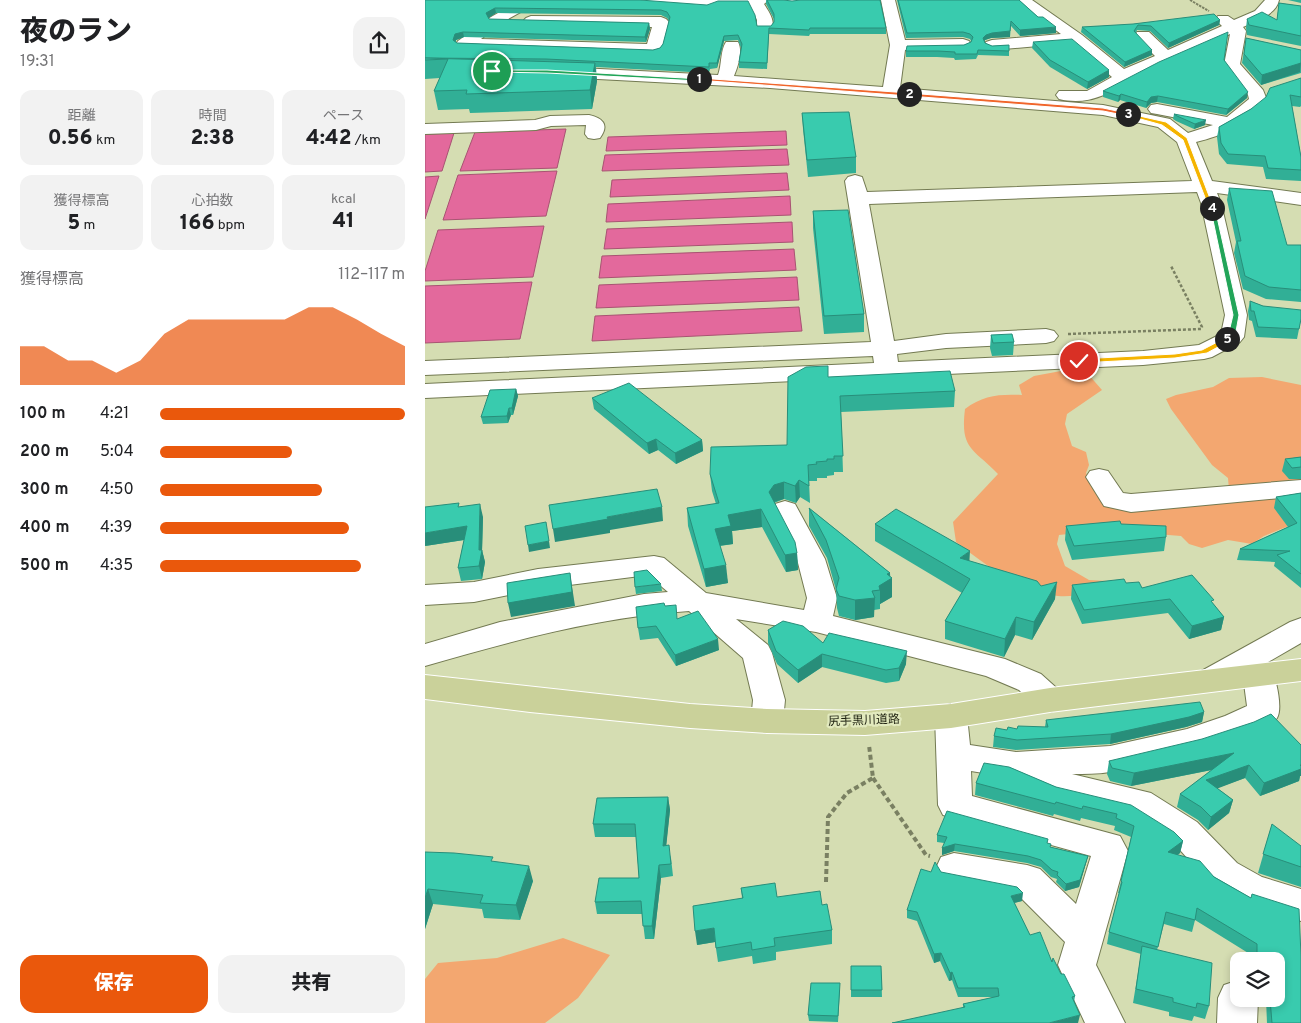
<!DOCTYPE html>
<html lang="ja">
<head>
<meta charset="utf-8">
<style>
  body { margin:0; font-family:Overpass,"Noto Sans JP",sans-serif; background:#f2f2f2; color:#202124; height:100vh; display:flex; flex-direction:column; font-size:19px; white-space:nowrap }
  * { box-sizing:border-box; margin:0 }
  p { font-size:16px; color:#757577 }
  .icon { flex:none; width:28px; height:28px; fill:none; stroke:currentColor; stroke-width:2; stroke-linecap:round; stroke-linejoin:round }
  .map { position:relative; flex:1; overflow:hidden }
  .drawer { display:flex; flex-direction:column; background:#fff; width:425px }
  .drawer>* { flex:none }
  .controls { position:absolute; left:805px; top:952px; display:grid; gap:10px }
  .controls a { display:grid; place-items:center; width:55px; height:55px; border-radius:10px; background:#fff; box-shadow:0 2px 8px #0003; font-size:25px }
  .pin { position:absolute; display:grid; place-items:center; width:42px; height:42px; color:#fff; margin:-21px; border:2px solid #fff; border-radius:50%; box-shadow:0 1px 5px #0007 }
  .km { position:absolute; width:25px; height:25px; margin:-12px; border-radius:50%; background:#222; color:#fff; font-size:14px; line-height:25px; text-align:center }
  .round { display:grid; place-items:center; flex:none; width:52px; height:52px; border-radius:15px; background:#f2f2f2 }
  .overview { display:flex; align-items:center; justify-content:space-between; height:85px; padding:0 20px }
  h1 { font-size:28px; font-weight:800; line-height:38px }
  .stats { display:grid; grid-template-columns:repeat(3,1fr); gap:8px; height:85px; padding:5px 20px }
  .stats div { display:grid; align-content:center; border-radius:12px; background:#f2f2f2; text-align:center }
  .stats b { font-size:21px; font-weight:800 }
  .stats small { font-size:14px; font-weight:400 }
  .stats p { font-size:14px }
  .chart { height:140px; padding:10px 20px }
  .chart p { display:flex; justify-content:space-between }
  .chart svg { width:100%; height:90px; margin-top:5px; fill:#ea580c; opacity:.7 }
  .button { display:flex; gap:10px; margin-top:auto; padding:10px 20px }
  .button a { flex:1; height:58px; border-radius:15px; background:#ea580c; color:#fff; font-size:20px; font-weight:800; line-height:58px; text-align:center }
  .button a+a { background:#f2f2f2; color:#202124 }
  ul { padding:0 20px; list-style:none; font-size:16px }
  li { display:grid; grid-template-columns:80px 60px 1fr; align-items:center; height:38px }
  li i { height:12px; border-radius:6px; background:#ea580c }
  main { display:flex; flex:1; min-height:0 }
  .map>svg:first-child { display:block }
  .green { fill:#f3a770 }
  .water { fill:#e3699c; stroke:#a85372 }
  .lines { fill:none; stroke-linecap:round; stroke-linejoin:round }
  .minor-casing { stroke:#737a52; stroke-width:2 }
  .major-casing { stroke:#fff; stroke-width:2 }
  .path-far2 { stroke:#7a8062; stroke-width:2; stroke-dasharray:2.5 1; stroke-linecap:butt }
  .path-far1 { stroke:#7a8062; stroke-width:2.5; stroke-dasharray:3 2; stroke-linecap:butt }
  .path { stroke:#7a8062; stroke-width:4; stroke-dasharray:5 3; stroke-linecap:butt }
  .minor { fill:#fff; fill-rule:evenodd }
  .major { fill:#cad19a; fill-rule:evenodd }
  .wall { fill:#31af96; fill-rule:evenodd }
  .shaded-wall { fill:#288e7a }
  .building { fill:#39cbae; stroke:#288e7a; fill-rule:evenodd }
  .split-1 { fill:#22a559; stroke:#fff }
  .split-2 { fill:#f0652b; stroke:#fff }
  .split-3 { fill:#f0652b; stroke:#fff }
  .split-4 { fill:#f5b400; stroke:#fff }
  .split-5 { fill:#22a559; stroke:#fff }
  .split-6 { fill:#f5b400; stroke:#fff }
  .labels { text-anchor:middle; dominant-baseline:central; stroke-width:4.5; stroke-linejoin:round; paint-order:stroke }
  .street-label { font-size:12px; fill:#1e2110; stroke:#e2eabe }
</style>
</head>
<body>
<main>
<section class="drawer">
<div class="overview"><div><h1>夜のラン</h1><p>19:31</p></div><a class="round"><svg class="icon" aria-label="share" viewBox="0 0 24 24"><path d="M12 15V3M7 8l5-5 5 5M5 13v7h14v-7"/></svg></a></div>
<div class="stats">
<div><p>距離</p><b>0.56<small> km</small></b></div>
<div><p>時間</p><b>2:38</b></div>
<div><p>ペース</p><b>4:42<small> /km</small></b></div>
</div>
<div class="stats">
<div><p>獲得標高</p><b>5<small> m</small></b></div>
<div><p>心拍数</p><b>166<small> bpm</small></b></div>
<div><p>kcal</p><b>41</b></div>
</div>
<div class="chart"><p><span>獲得標高</span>112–117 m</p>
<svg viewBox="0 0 160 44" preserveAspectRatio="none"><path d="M0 44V25L10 25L20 32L30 32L40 38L50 32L60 19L70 12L80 12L90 12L100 12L110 12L120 6L130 6L140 12L150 19L160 25V44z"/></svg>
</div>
<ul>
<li><b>100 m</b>4:21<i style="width:100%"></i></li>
<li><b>200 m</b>5:04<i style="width:54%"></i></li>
<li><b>300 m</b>4:50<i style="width:66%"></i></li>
<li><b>400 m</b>4:39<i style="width:77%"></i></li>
<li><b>500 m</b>4:35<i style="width:82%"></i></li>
</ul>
<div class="button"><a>保存</a><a>共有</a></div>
</section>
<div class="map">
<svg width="876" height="1023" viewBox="0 0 876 1023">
  <rect width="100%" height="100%" fill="#d5ddb2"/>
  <!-- green -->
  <g class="green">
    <path d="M636,371L663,374L677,390L642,414L640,424L647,446L661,452L664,465L661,473L668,487L686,502L804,490L803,478L787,465L746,409L741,399L751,395L788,387L804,378L837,377L876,385V521L839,536L827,544L803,540L777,548L764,544L756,536L719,533L662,532L634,535L632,544L640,566L664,580L683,581L690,589C674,591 648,598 633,596C593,591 561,565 531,542L528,522L573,474C548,448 535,450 540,409C558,395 575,394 597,395L594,385L609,376Z"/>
    <polygon points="138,938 185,955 153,998 120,1023 0,1023 0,979 13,963 72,958"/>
  </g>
  <!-- water -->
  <g class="water">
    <polygon points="141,129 132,168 35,171 50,132"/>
    <polygon points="361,131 362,145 181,151 183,137"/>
    <polygon points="29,133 17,171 0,172 0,134"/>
    <polygon points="362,149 364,165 177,171 180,155"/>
    <polygon points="132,171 121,216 18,220 33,175"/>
    <polygon points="362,173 364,190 185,197 187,180"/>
    <polygon points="14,176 0,219 0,177"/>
    <polygon points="365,196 366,215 181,222 183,204"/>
    <polygon points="367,222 368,242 179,249 182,229"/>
    <polygon points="119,226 108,277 0,281 0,271 13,230"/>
    <polygon points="369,249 371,270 174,278 177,256"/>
    <polygon points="372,277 374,300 171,308 174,285"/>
    <polygon points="107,282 95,339 0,343 0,286"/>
    <polygon points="374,307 377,331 167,341 170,316"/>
  </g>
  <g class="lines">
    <defs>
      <g id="minor">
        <polygon points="96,0 114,0 112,3 76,23 56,39 222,44 227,27 106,26 101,24 98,21 101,18 106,16 236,17 241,19 244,22 237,49 235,52 229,54 33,47 31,44 33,41 66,17"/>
        <path d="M197,0H344L339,4C344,12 351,21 346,30H334L332,27V20L324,4H292L282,8L204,4L199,3Z"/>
        <path d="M353,0H382L380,3C372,5 363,5 355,3Z"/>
        <path d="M456,0H470L480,40L538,39L544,41L546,44L544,47L538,49L480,50L475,88L678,105L745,119L763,133L788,125L732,114L726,113L723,109L726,105L732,104L802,117L824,99L823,95L799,65L805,34L750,59L748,61C706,72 681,110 634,99L631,95L634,91H662L687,77L647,43L567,50L561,48L559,45L561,42L567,40L636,34L590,0H607L657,35L699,69L730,56L712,38L710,35L712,32H724L743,50L797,26L790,19L793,16H803L809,20L830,11L840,0H854C851,15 831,21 818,27L821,31L815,64L838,90L842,100C826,123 797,136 771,142L787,181L876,193V205L792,193L796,203L822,315L819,337L815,342L787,357L779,359L718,365L0,398V384L449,363L448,356L0,375V361L446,342L420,181L423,177L430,175L437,177L442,192L767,181L752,142L733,127L678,115L345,88L135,77L129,76L127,72L129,68L135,67L293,75C297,65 295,51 301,42H313C318,51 313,66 309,76L458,87L465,45ZM772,192L776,203L800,315L796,334L774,345L718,351L473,362L472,354L521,348L621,343L629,341L633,336L629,331L621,329L521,334L469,341L444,204Z"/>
        <path d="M164,115C177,118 185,124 175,138L169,139L163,138L160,134L161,125L126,126L111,130L0,134V124L110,120L125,116Z"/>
        <polygon points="674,469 683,471 698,493 706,494 876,480 876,496 706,512 679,506 661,477 665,471"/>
        <path d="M360,501L370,504L400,559L412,598L408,616L580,659L616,674L636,692L641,700L636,708L625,712L614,708L594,690L561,676L391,632L311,619L343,645L347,653L360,700L358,721L354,730L342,733L330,730L326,721L328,700L318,658L264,611C174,617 86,641 0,666V644L75,622L219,594L243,592L223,575L113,589L49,602L0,605V585L49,582L113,569L229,556L239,558L281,593L379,610L382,598L372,559L346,510L350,504Z"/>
        <path d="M876,618V643L838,665L845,667C851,677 858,708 852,718C840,736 711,768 685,772C673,774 659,774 647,774L726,793L772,822L812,863L837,877L876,889V921L813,900L786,885L748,842L705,815L630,797L583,777L546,771L547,796L695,836L703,851L671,965L700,1023H660L633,965L640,942L592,894L529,883L516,879L511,868L516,857L529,853L602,865L615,869L651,904L666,856L518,815L513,805L510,716L515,707L526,704L537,707L542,716L545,745L591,752L685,746L762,729L800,716L822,706L818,676C802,685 790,696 771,690L766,682L771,674L865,622Z"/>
        <polygon points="814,980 814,999 833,999 832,1023 792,1023 793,998 799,985"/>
      </g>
      <polygon id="major" points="876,659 876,681 625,712 526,728 440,735 342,733 265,728 105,712 0,699 0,675 265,704 342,709 440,711 526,704 625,688"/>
    </defs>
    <!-- minor casing -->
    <use href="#minor" class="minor-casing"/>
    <!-- major casing -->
    <use href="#major" class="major-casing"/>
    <!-- path-far2 -->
    <polyline class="path-far2" points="765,0 784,11"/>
    <!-- path-far1 -->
    <polyline class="path-far1" points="643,334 776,329 777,327 746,266"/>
    <!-- path -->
    <g class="path">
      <polyline points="448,778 501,855 505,856"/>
      <polyline points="401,882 403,817 422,793 448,778 444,745"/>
    </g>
    <!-- minor -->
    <use href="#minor" class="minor"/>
    <!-- major -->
    <use href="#major" class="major"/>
  </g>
  <!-- wall -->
  <g class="wall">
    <path d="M0,0H215L332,26H346L349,22V19L341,4V0L461,28V34H385L384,36L344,34L342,69L314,68V62L316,48L313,40L299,41L292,68L285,69L284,73L171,67L172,81L167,109L45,113L44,109L13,110L9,91L15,78L0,79ZM71,13L236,15L242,18L244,21L238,44L235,48L228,50L32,43L31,42V40L39,37L221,42L225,29L224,23L64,19L63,18Z"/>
    <polygon points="472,0 594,0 631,33 595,36 586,26 585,37 566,38 560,40 559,42 560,43 567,46 584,45 584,56 553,55 551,59 530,60 529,58 512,57 481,57 481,51 539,45 546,42 546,41 545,39 538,37 481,38"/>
    <polygon points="863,0 876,0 876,3"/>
    <polygon points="854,3 876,6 876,46 822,35 821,28 822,19 852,20"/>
    <polygon points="795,20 794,25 743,48 725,31 712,30 711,33 727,55 699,67 656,32 657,27"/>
    <polygon points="821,38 876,50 876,73 836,85 817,63"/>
    <polygon points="608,42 684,77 662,89 625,67 607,48"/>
    <polygon points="799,60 822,98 801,115 732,102 726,103 721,108 695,100 693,102 678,97 678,91"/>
    <polygon points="876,78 876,106 875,107 867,106 876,157 876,181 841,179 838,167 802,164 794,154 792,137 794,127 826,109"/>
    <polygon points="377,113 431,157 431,173 383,177 378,129"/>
    <polygon points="749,114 780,125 769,129 751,121 748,119"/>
    <polygon points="804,188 862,245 876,245 876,302 841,299 818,289 809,253 811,242 802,200"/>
    <polygon points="388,211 439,314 439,332 399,334 388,228"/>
    <polygon points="825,301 838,306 876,319 872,339 831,337 827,321 824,320 823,311"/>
    <polygon points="566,335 589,342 588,355 567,356 565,348"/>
    <polygon points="403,377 530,391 529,407 416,412 418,472 409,472 409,475 402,476 402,478 392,478 392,481 384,481 385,503 375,497 371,503 359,499 349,503 372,553 373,570 361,572 337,527 307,531 308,544 295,546 303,583 281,587 263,526 262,508 291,504 287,491 285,474 362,445"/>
    <polygon points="91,389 93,396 88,415 86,415 83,423 58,424 56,417"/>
    <polygon points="167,398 277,440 278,451 251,464 233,450 224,454 169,409"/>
    <polygon points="876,457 876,479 864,479 857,471 860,459"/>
    <polygon points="876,493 876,588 849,566 850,562 812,560 815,549 863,527 849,508 851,497"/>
    <polygon points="35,507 58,517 57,550 60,562 57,579 36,581 33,568 39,540 0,546"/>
    <polygon points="384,508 465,573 467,597 455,604 455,609 449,610 449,617 430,620 414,616 412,608 411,590 402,558 384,526"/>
    <polygon points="450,524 544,561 616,586 630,599 607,640 590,635 579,657 520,639 520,621 537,593 450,541"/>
    <polygon points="696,524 741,537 739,551 647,560 640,540 641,526"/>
    <polygon points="701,583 717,588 788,604 799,617 796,630 764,639 743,613 657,624 646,599 647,585"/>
    <polygon points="236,584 237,591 211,594 210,587"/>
    <polygon points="240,606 252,619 294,650 251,666 233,638 215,640 213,628"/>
    <polygon points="343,630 398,643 481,664 474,681 461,683 397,667 373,683 352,664 343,643"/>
    <polygon points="779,712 777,722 761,727 685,744 591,750 568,747 569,736 582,730 620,727 621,720"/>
    <polygon points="876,745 876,776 875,776 874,781 835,796 820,778 792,788 808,800 804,813 783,830 773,820 752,807 755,794 787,770 706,786 685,781 682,774 684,761"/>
    <polygon points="584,767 758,841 755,853 752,855 826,898 876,1023 842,1023 841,999 839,999 851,999 851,961 828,961 828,956 770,920 767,932 739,924 732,950 784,1006 780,1019 769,1016 767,1021 744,1016 744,1012 708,1003 716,954 682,944 684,932 694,893 693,893 696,881 706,837 689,830 690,826 656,818 655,821 629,814 628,816 550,795 551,783"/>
    <polygon points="243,797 245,810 241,845 246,858 248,876 236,878 229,939 220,939 217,914 172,914 170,902 214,878 211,837 170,837 168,824"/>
    <polygon points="847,824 876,867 876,887 833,873"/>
    <polygon points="512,835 622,843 625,847 663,856 661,863 654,887 640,891 631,882 632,879 626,877 616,867 602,863 529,851 517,855 519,843 512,842"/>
    <polygon points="0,852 69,862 108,881 95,920 59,918 57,909 8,904 0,929"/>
    <polygon points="506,872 516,872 597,901 589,903 605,935 627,962 636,974 650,996 649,1002 538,1008 538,1004 569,997 533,997 527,980 524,981 515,961 509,963 492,921 482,918 482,910"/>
    <polygon points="316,888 352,897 397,905 407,930 407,944 351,952 351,960 328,964 327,956 293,962 290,942 272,945 317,898"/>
    <polygon points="426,966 456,966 457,997 426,997"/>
    <polygon points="415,990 413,1022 384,1021 383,1015"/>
  </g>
  <!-- shaded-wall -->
  <g class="shaded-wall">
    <polygon points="70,8 71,13 62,19 61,13"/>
    <polygon points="795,20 794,25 743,48 744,43"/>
    <polygon points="224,23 225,29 221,42 220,37"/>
    <polygon points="631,27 631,33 595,36 595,30"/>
    <polygon points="585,31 585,37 566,38 560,40 557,44 558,38 561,35 567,33"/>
    <polygon points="38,32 39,37 31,40 29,45 28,40 30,34"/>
    <polygon points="299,36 299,41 292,68 292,63"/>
    <polygon points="727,50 727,55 699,67 700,62"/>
    <polygon points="170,63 172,81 167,109 165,90"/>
    <polygon points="876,63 875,72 836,85 837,75"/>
    <polygon points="684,70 684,77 662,89 663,82"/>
    <polygon points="823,92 822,98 801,115 803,109"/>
    <polygon points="696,94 695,100 693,102 694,96"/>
    <polygon points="733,96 732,102 726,103 721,108 722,102 726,97"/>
    <polygon points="781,120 780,125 769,129 770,124"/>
    <polygon points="91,389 93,396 88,415 87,408"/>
    <polygon points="84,408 86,415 83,423 82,416"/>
    <polygon points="231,439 233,450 224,454 222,443"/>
    <polygon points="277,440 278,451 251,464 250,453"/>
    <polygon points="374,480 375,497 371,503 370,486"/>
    <polygon points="359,482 359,499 349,502 344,509 344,492 349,485"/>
    <polygon points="55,504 58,517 57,552 57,550 60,562 57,579 54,566"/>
    <polygon points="237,507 238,521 185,530 185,533 130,542 128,529 182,517"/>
    <polygon points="336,509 337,527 307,531 308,544 292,546 290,529 303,515"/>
    <polygon points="42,526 45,539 0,546 0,533"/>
    <polygon points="124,541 125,548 104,552 103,545"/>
    <polygon points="545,551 544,568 535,558"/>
    <polygon points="372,553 373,570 361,572 360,555"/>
    <polygon points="301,565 303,583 281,587 279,569"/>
    <polygon points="145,573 150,606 86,617 83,603"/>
    <polygon points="465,573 465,579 467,578 467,597 455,604 455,590 454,586 462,574"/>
    <polygon points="632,582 630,599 607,640 609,622"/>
    <polygon points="450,598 449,617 430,620 430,600"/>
    <polygon points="591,617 590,635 579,657 580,639"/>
    <polygon points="799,617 796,630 764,639 767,626"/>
    <polygon points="293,639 294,650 251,666 250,655"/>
    <polygon points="482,651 481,664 474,681 474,668"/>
    <polygon points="397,654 397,667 373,683 373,670"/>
    <polygon points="779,712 777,722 761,727 685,744 686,734"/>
    <polygon points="809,753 806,766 706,786 709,773"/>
    <polygon points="824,765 820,778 778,794 781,780"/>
    <polygon points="876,765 876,776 875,776 874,781 835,796 839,783"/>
    <polygon points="243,797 245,810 240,858 238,846"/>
    <polygon points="808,800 804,813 783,830 786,817"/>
    <polygon points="758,841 755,853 741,864 743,852"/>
    <polygon points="530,844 529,851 517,855 517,848"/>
    <polygon points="663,856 661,863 654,887 640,891 641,884"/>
    <polygon points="234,865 236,878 229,939 227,926"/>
    <polygon points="104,866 108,881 95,920 91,905"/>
    <polygon points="3,889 8,904 0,929 0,898"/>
    <polygon points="598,893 597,901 585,904 586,896"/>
    <polygon points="289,928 290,942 272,945 270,931"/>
    <polygon points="516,953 515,961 509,963 509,954"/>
    <polygon points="527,972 527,980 524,981 525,973"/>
    <polygon points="655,1015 653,1023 624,1023"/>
  </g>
  <!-- building -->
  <g class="building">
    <path d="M0,0H215L282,5L293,1H323L330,15L332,26H346L349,22V14L342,0H358L367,1L376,0H455L461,28H385L384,30L344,28L342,63L314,62L317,44L313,35L299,36L292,63H284V67L121,59L0,58ZM70,8L236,10L242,12L245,17L238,44L235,48L228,50L32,43L28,40L30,34L38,32L220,37L224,23L64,19L61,13Z"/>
    <polygon points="473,0 594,0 613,17 618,17 631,27 595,30 586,21 585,31 567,33 561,35 558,38 560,43 567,46 584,45 584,51 553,50 552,54 530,54 530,52 513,51 481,51 482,46 539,45 546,42 548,37 545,34 538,32 482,33"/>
    <polygon points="854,3 876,6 876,36 824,25 822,19 837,12 852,20"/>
    <polygon points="789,14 795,20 744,43 726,26 713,25 709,31 727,50 700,62 657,27 708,24"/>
    <polygon points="803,32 799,60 823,92 803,109 733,96 726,97 722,102 696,94 694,96 678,91 734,62"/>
    <polygon points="821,38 876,50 876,63 837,75 819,54"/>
    <polygon points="647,39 684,70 663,82 625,60 608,42"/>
    <polygon points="0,58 170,63 165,90 41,94 42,90 9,91 23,59 0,60"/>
    <polygon points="876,78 876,97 865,95 876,157 876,170 843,168 840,156 803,154 796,143 794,127 826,109 841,97 845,88"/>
    <polygon points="424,112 431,157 382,160 377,113"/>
    <polygon points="749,114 781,120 770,124 752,116"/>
    <polygon points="804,188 847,191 862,245 876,245 876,290 844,287 820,276 812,241 816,241"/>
    <polygon points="423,210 439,314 399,316 388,211"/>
    <polygon points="825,301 838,306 876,310 876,319 874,329 833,327 829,311 826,311"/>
    <polygon points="587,334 589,342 568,343 566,335"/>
    <polygon points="403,366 403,377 525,371 530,391 415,396 418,456 409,456 409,459 402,459 402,461 391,462 392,464 383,465 384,486 374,480 370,486 359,482 349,485 344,492 370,542 372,553 360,555 336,509 303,515 306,526 290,529 301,565 279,569 262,508 294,503 285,474 286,447 362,445 363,377 381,367"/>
    <polygon points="204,383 277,440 250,453 231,439 222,443 167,398"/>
    <polygon points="91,389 87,408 84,408 82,416 56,417 65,390"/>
    <polygon points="876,457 876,467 867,468 860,459"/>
    <polygon points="232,489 237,507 182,517 183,519 128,529 124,505"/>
    <polygon points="876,493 876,574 852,555 865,551 815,549 872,523 851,497"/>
    <polygon points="34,503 33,507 55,504 54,550 57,550 54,566 33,568 42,526 0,533 0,507"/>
    <polygon points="384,508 465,573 462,574 467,578 454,586 455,590 447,591 450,598 430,600 414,596 411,589 414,578 401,540"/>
    <polygon points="471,509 545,551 535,558 612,581 616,586 632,582 609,622 591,617 580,639 520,621 545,579 450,524"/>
    <polygon points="695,521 696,524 741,526 741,537 649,546 641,526"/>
    <polygon points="121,522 124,541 103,545 100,526"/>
    <polygon points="222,570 236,584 210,587 209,572"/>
    <polygon points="145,573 147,592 83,603 82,583"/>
    <polygon points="767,575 789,600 786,601 799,617 767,626 745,599 659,610 647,585 699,579 701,583 714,582 717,588"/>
    <polygon points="239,603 240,606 251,605 252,619 273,611 293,639 250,655 231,626 213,628 211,607"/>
    <polygon points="358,621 378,626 398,643 404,633 482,651 474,668 461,670 397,654 373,670 351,651 343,630"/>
    <polygon points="775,702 779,712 764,717 686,734 592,740 569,736 571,728 582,730 583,727 592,729 593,726 623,727 621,720"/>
    <polygon points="846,714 876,745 876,765 875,765 876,766 876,769 839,783 824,765 781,780 808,800 786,817 776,807 755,794 809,753 709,773 687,768 684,761 777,739 829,722"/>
    <polygon points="559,763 584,767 631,787 706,805 749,832 758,841 743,852 775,861 789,877 826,898 827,894 874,909 876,956 876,1023 847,1023 845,999 851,999 851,961 832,961 832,944 772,908 770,920 741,912 733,947 684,932 697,882 696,881 709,826 691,818 692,814 658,806 657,809 631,802 630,804 551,783"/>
    <polygon points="243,797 238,846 244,845 246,864 234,865 227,926 218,926 216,901 170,902 174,878 214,878 210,824 168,824 172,798"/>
    <polygon points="522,811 623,839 622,843 626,844 625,847 663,856 655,880 641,884 632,875 633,872 627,870 616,860 603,856 530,844 517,848 522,837 512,835"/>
    <polygon points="847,824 876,846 876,867 838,854"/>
    <polygon points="0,852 29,853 68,857 66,861 104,866 91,905 55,903 58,895 3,889 0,898"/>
    <polygon points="510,862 516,872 592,887 598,893 586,896 605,935 615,932 627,962 628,958 636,974 639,974 650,996 647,997 655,1015 624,1023 467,1023 540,1007 538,1004 574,996 573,988 533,988 527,972 525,973 516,953 509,954 492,912 482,910 496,869 506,872"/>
    <polygon points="350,883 352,897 395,891 397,905 402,904 407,930 349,938 350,946 327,950 326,942 291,948 289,928 270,931 268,906 318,898 316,888"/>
    <polygon points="717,946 787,963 784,1006 772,1003 771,1008 748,1002 748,998 711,989"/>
    <polygon points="426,966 456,966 457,990 426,990"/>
    <polygon points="386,983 415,983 413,1016 383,1015"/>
  </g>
  <!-- split-1 -->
  <polygon class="split-1" points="65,70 122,70 276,79 274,81 122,73 67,72"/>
  <!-- split-2 -->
  <polygon class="split-2" points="274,78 484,93 487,94 484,96 272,80"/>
  <!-- split-3 -->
  <polygon class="split-3" points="483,93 678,108 706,114 703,116 678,111 484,96"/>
  <!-- split-4 -->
  <polygon class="split-4" points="701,113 741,122 762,138 789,209 784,208 758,140 737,125 701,115"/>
  <!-- split-5 -->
  <polygon class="split-5" points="785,206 790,208 814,315 810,337 802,342 798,339 803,336 808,315"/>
  <!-- split-6 -->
  <polygon class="split-6" points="802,337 805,339 804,341 782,353 750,358 654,363 650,361 654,359 750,354 777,350"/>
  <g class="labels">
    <!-- street labels -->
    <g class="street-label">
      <text transform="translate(439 721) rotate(-2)">尻手黒川道路</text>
    </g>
  </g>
</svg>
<div class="controls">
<a><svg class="icon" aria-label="layers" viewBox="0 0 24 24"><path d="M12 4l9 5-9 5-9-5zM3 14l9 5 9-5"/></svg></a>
</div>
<div class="pin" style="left:67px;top:71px;background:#1e9e55"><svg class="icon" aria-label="arrive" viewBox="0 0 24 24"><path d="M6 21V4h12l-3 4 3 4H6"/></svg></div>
<div class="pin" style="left:654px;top:361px;background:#d93025"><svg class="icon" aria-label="check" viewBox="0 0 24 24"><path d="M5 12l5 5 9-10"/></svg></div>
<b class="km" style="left:274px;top:79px">1</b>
<b class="km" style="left:484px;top:94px">2</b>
<b class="km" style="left:703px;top:114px">3</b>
<b class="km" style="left:787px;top:208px">4</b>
<b class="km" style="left:802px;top:339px">5</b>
</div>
</main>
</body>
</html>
